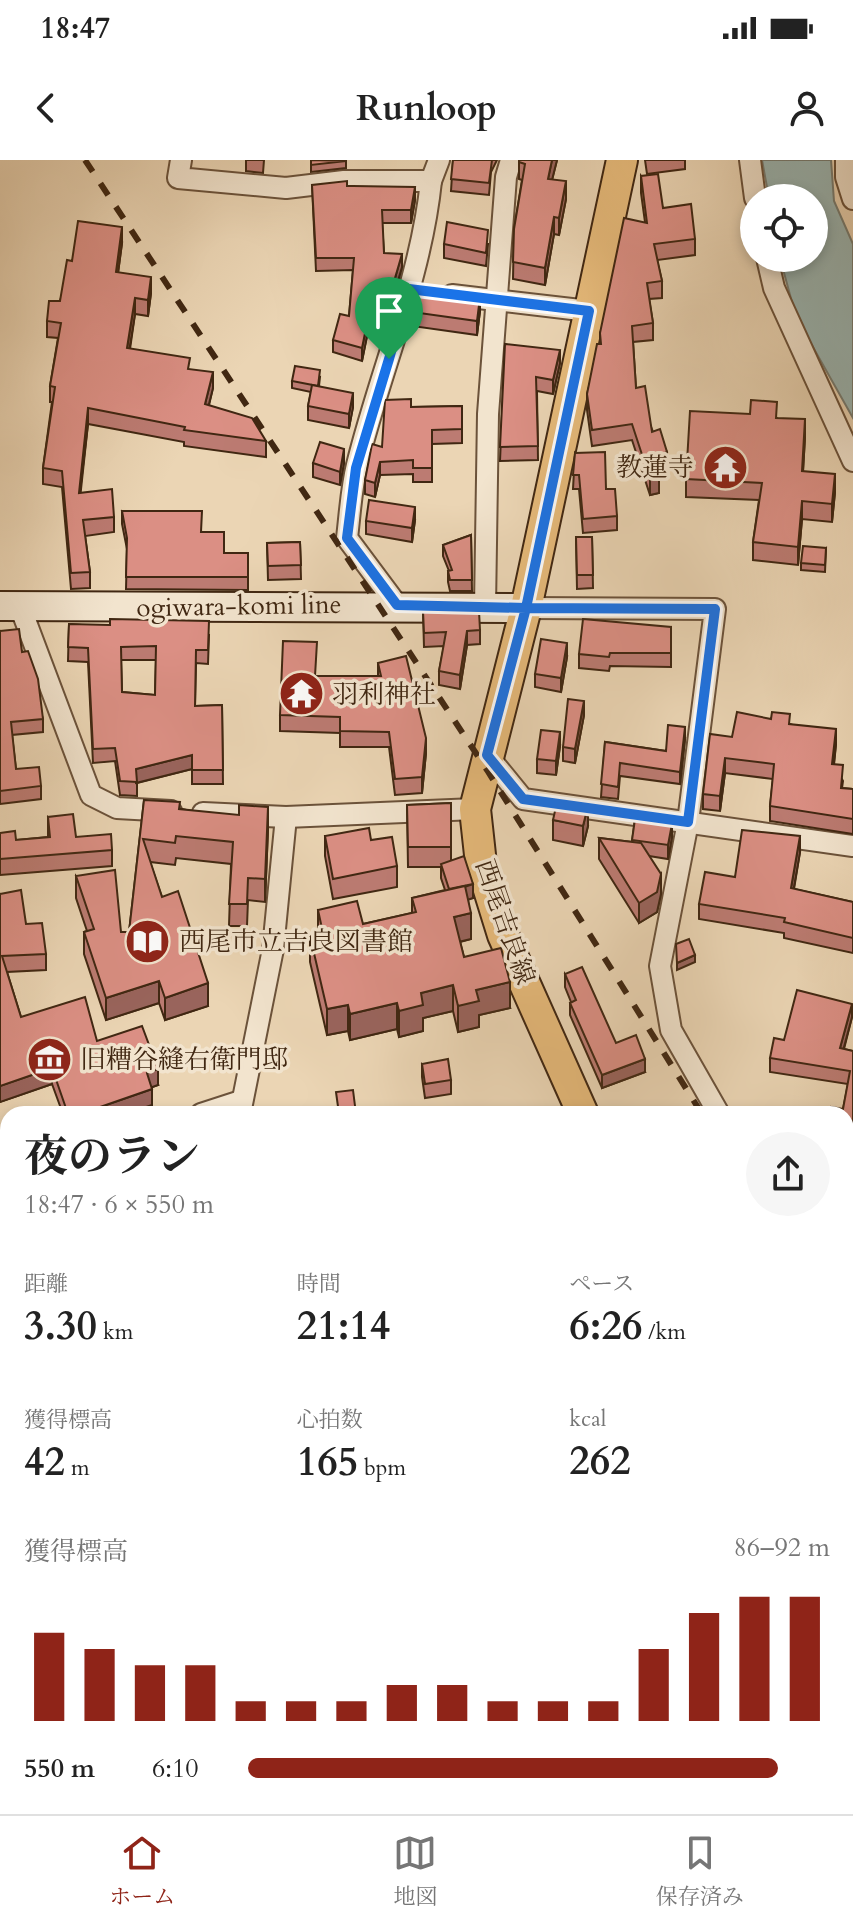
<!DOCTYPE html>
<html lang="ja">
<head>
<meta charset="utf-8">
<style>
  body { margin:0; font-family:Cardo,"Noto Serif JP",serif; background:#f6f6f6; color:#222; height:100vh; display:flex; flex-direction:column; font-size:30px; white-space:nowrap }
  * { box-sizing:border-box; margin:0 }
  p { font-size:26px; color:#767676 }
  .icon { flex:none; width:44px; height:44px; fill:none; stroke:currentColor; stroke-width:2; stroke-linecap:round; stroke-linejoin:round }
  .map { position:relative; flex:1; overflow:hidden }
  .sheet { position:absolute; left:0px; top:946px; width:854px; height:708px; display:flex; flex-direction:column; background:#fff; border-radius:24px 24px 0 0; box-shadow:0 4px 12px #0003 }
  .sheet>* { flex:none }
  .tools { position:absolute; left:740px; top:24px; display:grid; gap:16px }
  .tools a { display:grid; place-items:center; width:88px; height:88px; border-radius:50%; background:#fff; box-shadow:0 4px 12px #0003; font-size:40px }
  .pin { position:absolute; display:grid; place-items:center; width:68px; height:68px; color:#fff; margin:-82px -34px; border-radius:50% 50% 50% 0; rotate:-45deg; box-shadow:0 0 8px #0007 }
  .pin .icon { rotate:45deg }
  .round { display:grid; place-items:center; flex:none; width:84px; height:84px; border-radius:42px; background:#f6f6f6 }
  .overview { display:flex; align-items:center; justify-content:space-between; height:136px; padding:0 24px }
  h1 { font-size:44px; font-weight:700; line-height:60px }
  .figures { display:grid; grid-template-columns:repeat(3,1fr); gap:12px; height:136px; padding:8px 24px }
  .figures div { display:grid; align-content:center }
  .figures b { font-size:40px; font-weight:700 }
  .figures small { font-size:22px; font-weight:400 }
  .figures p { font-size:22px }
  .chart { height:224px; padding:16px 24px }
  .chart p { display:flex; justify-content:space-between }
  .chart svg { width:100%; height:144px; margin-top:8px; stroke:#8f2418; stroke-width:6 }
  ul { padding:0 24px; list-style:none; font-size:26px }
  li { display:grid; grid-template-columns:128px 96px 1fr; align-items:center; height:60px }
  li i { height:20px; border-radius:10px; background:#8f2418 }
  .status { display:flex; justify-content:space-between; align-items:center; height:56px; padding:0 40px; background:#fff; direction:ltr }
  .status svg { height:22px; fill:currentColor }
  header { display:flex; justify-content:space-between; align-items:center; height:104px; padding:0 24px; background:#fff; font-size:36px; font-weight:700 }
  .tab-bar { display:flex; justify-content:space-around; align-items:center; height:112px; border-top:2px solid #e0e0e0; background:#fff; font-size:22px; color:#767676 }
  .tab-bar a { display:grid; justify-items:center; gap:4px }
  .tab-bar .selected { color:#8f2418 }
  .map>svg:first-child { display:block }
  .water { fill:#9ab7b5; stroke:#767d74; stroke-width:2 }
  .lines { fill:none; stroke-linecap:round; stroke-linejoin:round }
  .minor-casing { stroke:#6b523a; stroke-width:24 }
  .secondary-casing { stroke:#402712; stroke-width:32 }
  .primary-casing { stroke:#402712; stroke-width:34 }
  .minor { stroke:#f2e4ce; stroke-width:20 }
  .secondary { stroke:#f2e4ce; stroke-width:28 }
  .primary { stroke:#e6ba7a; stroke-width:30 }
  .rail { stroke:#402712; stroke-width:6; stroke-dasharray:14 14; stroke-linecap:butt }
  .wall { fill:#bc7b72; stroke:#402712; stroke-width:2; fill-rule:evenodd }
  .shaded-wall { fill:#99645c; stroke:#402712; stroke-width:2 }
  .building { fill:#db8f84; stroke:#402712; stroke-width:2; fill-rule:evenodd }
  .route-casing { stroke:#fff; stroke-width:16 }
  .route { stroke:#1a73e8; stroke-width:10 }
  .labels { text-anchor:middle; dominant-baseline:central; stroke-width:7; stroke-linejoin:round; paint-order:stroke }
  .poi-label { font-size:26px; fill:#402712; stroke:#f2e4ce; text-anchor:start }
  .street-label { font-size:26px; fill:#402712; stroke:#f2e4ce }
</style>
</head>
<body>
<div class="status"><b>18:47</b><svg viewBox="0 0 49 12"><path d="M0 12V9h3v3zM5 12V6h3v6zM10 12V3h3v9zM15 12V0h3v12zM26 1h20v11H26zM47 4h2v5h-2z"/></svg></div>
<header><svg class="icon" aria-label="back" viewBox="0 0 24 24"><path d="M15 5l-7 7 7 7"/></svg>Runloop<svg class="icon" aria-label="person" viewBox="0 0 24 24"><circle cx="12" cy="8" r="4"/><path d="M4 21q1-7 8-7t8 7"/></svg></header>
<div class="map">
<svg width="853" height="1654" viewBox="0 0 853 1654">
  <rect width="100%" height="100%" fill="#ebd5b4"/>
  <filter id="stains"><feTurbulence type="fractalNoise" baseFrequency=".0025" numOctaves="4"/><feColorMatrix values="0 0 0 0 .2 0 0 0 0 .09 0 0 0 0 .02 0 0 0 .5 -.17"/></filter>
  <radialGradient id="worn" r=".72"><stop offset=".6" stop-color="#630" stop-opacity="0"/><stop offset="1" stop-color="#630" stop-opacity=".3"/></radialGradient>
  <!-- water -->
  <polygon class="water" points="762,0 831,0 834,41 853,84 853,258 796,157 780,98 814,98 814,38 769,38"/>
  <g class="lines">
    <defs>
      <g id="minor">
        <path d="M181,0L178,18L286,28L344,21H431C421,119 380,211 357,305C351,329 350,354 347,378L397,445"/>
        <polyline points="750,0 755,38"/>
        <polyline points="846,0 846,17 853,39"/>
        <polyline points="431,21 439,0"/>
        <polyline points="767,98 774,128 853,301"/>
        <polyline points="452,135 589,151"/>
        <polyline points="485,447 488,254 506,17 511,0"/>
        <polyline points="526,448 715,449 688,662 660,806 671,870 719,954"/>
        <polyline points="21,449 91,635 117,648 171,651"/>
        <polyline points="487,595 523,639 853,686"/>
        <polyline points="203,653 286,657 475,649"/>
        <polyline points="201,954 241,941"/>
        <polyline points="240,954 273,789 286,657"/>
        <polyline points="0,1011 8,1009"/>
        <polyline points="846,1017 853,1018"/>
        <polyline points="846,1151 853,1162"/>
        <polyline points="0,1438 8,1438"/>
        <polyline points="263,1646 265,1654"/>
      </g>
      <polyline id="secondary" points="0,446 526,448"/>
      <g id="primary">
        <polyline points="583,954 503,775 481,704 475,649 526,448 622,0"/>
        <polyline points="846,1580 853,1597"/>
      </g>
    </defs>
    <!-- minor casing -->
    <use href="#minor" class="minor-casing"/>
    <!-- secondary casing -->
    <use href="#secondary" class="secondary-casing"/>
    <!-- primary casing -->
    <use href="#primary" class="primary-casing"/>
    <!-- minor -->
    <use href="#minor" class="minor"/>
    <!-- secondary -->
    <use href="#secondary" class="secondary"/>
    <!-- primary -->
    <use href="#primary" class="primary"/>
    <!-- rail -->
    <g class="rail">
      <polyline points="85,0 487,610 702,954"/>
      <polyline points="846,1169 853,1180"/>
    </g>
  </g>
  <!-- wall -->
  <g class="wall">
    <polygon points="246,0 264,0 263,13 246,11"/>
    <polygon points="311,0 346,1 346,8 311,12"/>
    <polygon points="453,0 497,0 491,12 489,35 451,31"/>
    <polygon points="519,0 557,0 552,20 566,39 559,75 554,74 545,125 513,119 514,69 522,20 519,19"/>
    <polygon points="645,0 685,0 685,9 647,14"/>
    <polygon points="641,16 663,48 695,79 695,95 657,100 662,121 662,138 649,139 653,163 653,180 633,182 636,228 667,308 658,311 659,333 650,335 632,280 592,286 587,250 587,234 600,184 600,173 645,62 641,33"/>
    <polygon points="312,25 347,26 415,40 411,63 382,63 384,93 402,107 386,162 380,160 380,152 372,151 362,201 333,192 333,180 349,156 353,110 316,111"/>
    <polygon points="122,83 118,113 151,133 148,156 135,154 130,189 190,210 213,228 209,245 266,281 266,297 184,286 184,282 88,264 80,332 114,357 114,372 85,376 90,412 90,428 71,429 62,327 43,324 43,308 52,242 50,242 50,226 58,178 47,177 47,161 60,141 72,101"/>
    <polygon points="444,84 488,84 486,106 444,98"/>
    <polygon points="480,151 477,175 412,166 412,152"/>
    <polygon points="505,184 560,203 553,234 537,231 538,300 500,301"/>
    <polygon points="320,217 319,226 353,247 349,268 308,260 308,246 311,232 292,228 292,221"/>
    <polygon points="462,246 462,283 432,284 432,322 413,322 413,314 380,315 375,337 365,334 365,320 382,287 411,247"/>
    <polygon points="777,258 805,277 803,311 835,332 832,362 802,359 798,405 753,400 753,382 759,340 686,337 686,319"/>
    <polygon points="575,293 606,329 617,356 617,370 583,373 579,329 573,329"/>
    <polygon points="313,303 344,303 340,325 313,317"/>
    <polygon points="122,351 202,372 224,393 248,393 248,430 126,429 127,389 122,364"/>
    <polygon points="415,360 412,382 366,374 366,361"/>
    <polygon points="471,375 472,431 450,431 448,422 448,411 449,411 443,396 443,385"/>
    <polygon points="576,377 592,377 593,428 577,429"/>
    <polygon points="300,382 301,419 268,420 267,383"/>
    <polygon points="826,388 825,412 801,410 801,403"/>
    <polygon points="423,451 480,470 480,484 467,485 460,529 439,525 439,511 444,486 424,487"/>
    <path d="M69,464L209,475L208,504L196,503L195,546L222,545L223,624H192V609L137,623V636L120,635L115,601L93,603L88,502L68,501ZM121,500H156L155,535L122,532Z"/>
    <polygon points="671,467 671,507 610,506 609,511 579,508 579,494"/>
    <polygon points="0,471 22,492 43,559 43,572 12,575 16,609 41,626 41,639 0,644"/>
    <polygon points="567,497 561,532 535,527 535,514"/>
    <polygon points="378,503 426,593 422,633 395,635 389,587 340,587 340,573 280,571 280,555 316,516 378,516"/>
    <polygon points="584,555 575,603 563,601 563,587"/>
    <polygon points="790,564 836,584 834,605 843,621 842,628 853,629 853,674 770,661 770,646 773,619 725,613 720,651 703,649 703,634 732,577"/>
    <polygon points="685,579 680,624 620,616 618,639 601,637 605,582 666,591"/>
    <polygon points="560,586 556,615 537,613 537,599"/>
    <polygon points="144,640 268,669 265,742 248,740 247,766 229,766 231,704 176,698 175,705 150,702 162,737 208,846 165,860 159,843 106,860 84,794 84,772 87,771 76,738 76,716 121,772 129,772"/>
    <polygon points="451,643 451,701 473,738 468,739 471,779 460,782 464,797 510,848 479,855 479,867 458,872 453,851 423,858 423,871 399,877 397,869 350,880 348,871 327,875 310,802 310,776 318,774 318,750 363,764 412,753 412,738 445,730 441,718 441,707 408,707 407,645"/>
    <polygon points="48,657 76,677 112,690 112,706 0,715 0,673 16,680 48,677"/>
    <polygon points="635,659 672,677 668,699 649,696 661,734 657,752 639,763 599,699 599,678 632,682"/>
    <polygon points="553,660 588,666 583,686 553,680"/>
    <polygon points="325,676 371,680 397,706 397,727 333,739 325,696"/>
    <polygon points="800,692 794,729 853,742 853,793 784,778 784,773 699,759 699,744 735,717"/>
    <polygon points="0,734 26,764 46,794 46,810 7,812 21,857 97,881 158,925 152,927 152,945 126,954 63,954 52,924 0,942"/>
    <polygon points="565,814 616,883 645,912 602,928 570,855 570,843 571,842 565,827"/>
    <polygon points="852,857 844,889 853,891 853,993 846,992 846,954 843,949 848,924 770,912 770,898 784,880"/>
    <polygon points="422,904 451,920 451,934 425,938 422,917"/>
    <polygon points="291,1646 348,1646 348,1654 293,1654"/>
  </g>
  <!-- shaded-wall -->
  <g class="shaded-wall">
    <polygon points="552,0 557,0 548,36 548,19"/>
    <polygon points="566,21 566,39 559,75 559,58"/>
    <polygon points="415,27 415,40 411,63 411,50"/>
    <polygon points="554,57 554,74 545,125 545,108"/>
    <polygon points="122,67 122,83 116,128 116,112"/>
    <polygon points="402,94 402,107 386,162 386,149"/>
    <polygon points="151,117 151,133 148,156 148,140"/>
    <polygon points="480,137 480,151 477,175 477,161"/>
    <polygon points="135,138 135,154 127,204 127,188"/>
    <polygon points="372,139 372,151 362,201 362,188"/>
    <polygon points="560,190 560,203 553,234 553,220"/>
    <polygon points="213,212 213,228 205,260 205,244"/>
    <polygon points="353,233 353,247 349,268 349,254"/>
    <polygon points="88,248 88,264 79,348 79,333"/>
    <polygon points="805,259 805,277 802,329 802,311"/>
    <polygon points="344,289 344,303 340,325 340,312"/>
    <polygon points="667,292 667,308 656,312 656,296"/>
    <polygon points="380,302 380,315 375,337 375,323"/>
    <polygon points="835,314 835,332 832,362 832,344"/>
    <polygon points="659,317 659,333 650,335 650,319"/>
    <polygon points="802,341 802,359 798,405 798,387"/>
    <polygon points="415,347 415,360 412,382 412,368"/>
    <polygon points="467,471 467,485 460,529 460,515"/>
    <polygon points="567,483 567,497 561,532 561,518"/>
    <polygon points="584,541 584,555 575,603 575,589"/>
    <polygon points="685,567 685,579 680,624 680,612"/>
    <polygon points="836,569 836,584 832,620 832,604"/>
    <polygon points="560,572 560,586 556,615 556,601"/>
    <polygon points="426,578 426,593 422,633 422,617"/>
    <polygon points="192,595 192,609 136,623 136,609"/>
    <polygon points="725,598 725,613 720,651 720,636"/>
    <polygon points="588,646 588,666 583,686 583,666"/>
    <polygon points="268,647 268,669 265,742 265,719"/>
    <polygon points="672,664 672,677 668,699 668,685"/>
    <polygon points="800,676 800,692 791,744 791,728"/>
    <polygon points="661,714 661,734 657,752 639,763 639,743"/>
    <polygon points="473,724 473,738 450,746 450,732"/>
    <polygon points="471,753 471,779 454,783 454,757"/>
    <polygon points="695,795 695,802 677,810 677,803"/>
    <polygon points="159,821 159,843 106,860 106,838"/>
    <polygon points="510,822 510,848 479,855 479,867 458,872 458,846 476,830"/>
    <polygon points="208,823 208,846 165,860 165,838"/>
    <polygon points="453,825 453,851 423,858 423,871 399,877 399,851 421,833"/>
    <polygon points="397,843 397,869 350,880 350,854"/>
    <polygon points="852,844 852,857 840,902 840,888"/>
    <polygon points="348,845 348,871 327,875 327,849"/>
    <polygon points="645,899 645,912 602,928 602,915"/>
    <polygon points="52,908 52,924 0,942 0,926"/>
    <polygon points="158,909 158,925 147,929 147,913"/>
    <polygon points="152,929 152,945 126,954 80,954"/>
    <polygon points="853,1438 853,1465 846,1469 846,1442"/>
    <polygon points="342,1646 348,1646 348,1654 315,1654"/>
  </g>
  <!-- building -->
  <g class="building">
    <polygon points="311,0 346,1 311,5"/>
    <polygon points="453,0 492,0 489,23 451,19"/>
    <polygon points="519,0 552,0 548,19 566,21 559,58 554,57 545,108 513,102 514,69 525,4 519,2"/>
    <polygon points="658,14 663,48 691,44 695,79 654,84 662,121 647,123 653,163 632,166 636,228 645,226 652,272 660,269 667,292 656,296 659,317 650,319 632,264 592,270 587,234 597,184 601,184 600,173 624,58 647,63 641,16"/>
    <polygon points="347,21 347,26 353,26 415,27 411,50 382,50 384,93 402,94 386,149 380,148 380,140 372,139 362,188 333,180 340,154 349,156 354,98 316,98 312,25"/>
    <polygon points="78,61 122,67 116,112 151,117 148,140 135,138 127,188 190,198 188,209 213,212 205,244 252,258 266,281 184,270 185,267 88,248 79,333 112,329 114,357 83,360 90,412 71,413 62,311 43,308 55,227 50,226 61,163 47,161 49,141 60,141 67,100 72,101"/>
    <polygon points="447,62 488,70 486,93 444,84"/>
    <polygon points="419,130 480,137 477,161 412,152"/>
    <polygon points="505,184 560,190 553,220 536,217 538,286 500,287"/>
    <polygon points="295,206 320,210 318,226 292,221"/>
    <polygon points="312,225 353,233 349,254 308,246"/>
    <polygon points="411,239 411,247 462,246 462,269 432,270 432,308 413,308 413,300 380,302 375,323 365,320 372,284 382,287 385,240"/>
    <polygon points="751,240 777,242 776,258 805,259 802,311 835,314 832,344 802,341 798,387 753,382 762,323 686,319 690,251 750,254"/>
    <polygon points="320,282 344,289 340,312 313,303"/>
    <polygon points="605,292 606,329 615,329 617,356 583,359 579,315 573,315 575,293"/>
    <polygon points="369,340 415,347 412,368 366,361"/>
    <polygon points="122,351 202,351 201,372 224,372 224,393 248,393 248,417 126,417 127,378"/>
    <polygon points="471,375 472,420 450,420 448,411 452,410 443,385"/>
    <polygon points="576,377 592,377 593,415 577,415"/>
    <polygon points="300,382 301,405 268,406 267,383"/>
    <polygon points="803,386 826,388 825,405 801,403"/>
    <polygon points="423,451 479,451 480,470 467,471 460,515 439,511 446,472 424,473"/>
    <path d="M110,459L209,461L208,490H196L195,546L222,545L223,610H192V595L136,609L137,622L120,621L115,588L93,589L88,488L68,487L69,464L110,465ZM156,486L155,535L122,532L121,487Z"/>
    <polygon points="583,459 671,467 671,493 610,493 609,497 579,494"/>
    <polygon points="19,469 22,492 28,491 38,519 43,559 11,562 16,609 39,607 41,626 0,631 0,471"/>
    <polygon points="541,479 567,483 561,518 535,514"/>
    <polygon points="283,481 317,482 315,516 381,516 378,503 406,496 426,578 422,617 395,619 389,572 340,571 340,557 280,555"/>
    <polygon points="568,539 584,541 575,589 563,587"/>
    <polygon points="737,552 771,559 772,552 790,554 789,564 836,569 832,604 843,605 841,628 853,629 853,659 770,646 774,604 725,598 720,636 703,634 710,574 732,577"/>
    <polygon points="668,565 685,567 680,612 620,603 618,627 601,624 605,582 666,591"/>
    <polygon points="541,570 560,572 556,601 537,599"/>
    <polygon points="144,640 180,642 179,649 239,655 239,645 268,647 265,719 248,718 247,744 229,744 233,682 176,676 175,683 143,679 162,737 178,731 208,823 165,838 159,821 106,838 84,772 94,769 76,716 115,710 121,772 129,772"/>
    <polygon points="557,642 588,646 583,666 553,660"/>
    <polygon points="451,643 451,687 408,687 407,645"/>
    <polygon points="73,654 76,677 111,674 112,690 0,699 0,673 15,671 16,680 50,677 48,657"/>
    <polygon points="635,659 672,664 668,685 632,680"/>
    <polygon points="369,668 371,680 392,677 397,706 333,719 325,676"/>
    <polygon points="742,670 800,676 791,728 853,742 853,778 784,762 785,758 699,744 705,712 735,717"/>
    <polygon points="599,678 641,683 661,714 657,732 639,743"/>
    <polygon points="464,696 473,724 449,729 441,704"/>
    <polygon points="465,726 471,753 454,757 464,797 501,788 510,822 476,830 479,841 458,846 453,825 421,833 423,845 399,851 397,843 350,854 348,845 327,849 310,776 323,773 318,750 357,741 363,764 416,752 412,738"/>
    <polygon points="21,730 26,764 42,763 46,794 2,796 21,857 85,837 97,881 142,866 158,909 147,913 152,929 80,954 68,954 52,908 0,926 0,734"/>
    <polygon points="689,779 695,795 677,803 676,784"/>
    <polygon points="582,807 616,883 636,875 645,899 602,915 570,843 576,840 565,814"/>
    <polygon points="797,830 852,844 840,888 853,891 853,979 846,978 846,954 830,954 831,947 843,949 850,911 770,898 774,878 784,880"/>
    <polygon points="448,899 451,920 425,924 422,904"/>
    <polygon points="353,930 356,954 339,954 336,932"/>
    <polygon points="853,1347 853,1438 846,1442 846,1351"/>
    <polygon points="294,1646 342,1646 315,1654 297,1654"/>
    <polygon points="761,1646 782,1646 782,1654 760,1654"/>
    <polygon points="532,1650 575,1650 575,1654 531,1654"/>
  </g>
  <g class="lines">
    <defs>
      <polyline id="route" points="389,199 356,308 347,378 397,445 526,448 487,595 523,639 688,662 715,449 526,448 589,151 409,129 389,199"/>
    </defs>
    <!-- route casing -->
    <use href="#route" class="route-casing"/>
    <!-- route -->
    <use href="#route" class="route"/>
  </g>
  <!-- icons -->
  <defs>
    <symbol id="temple-disc" viewBox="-11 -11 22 22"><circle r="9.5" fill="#8f2418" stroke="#f2e4ce"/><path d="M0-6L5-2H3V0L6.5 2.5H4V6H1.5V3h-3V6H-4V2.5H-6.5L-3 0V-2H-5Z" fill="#fff"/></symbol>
    <symbol id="library-disc" viewBox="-11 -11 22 22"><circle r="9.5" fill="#8f2418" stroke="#f2e4ce"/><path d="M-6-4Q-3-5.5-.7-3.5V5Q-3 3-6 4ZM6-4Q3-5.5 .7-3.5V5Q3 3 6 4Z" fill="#fff"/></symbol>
    <symbol id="museum-disc" viewBox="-11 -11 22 22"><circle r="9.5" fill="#8f2418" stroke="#f2e4ce"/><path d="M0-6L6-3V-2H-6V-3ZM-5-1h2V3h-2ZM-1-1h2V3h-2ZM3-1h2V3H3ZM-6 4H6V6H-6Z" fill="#fff"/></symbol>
  </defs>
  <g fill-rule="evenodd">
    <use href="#temple-disc" x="700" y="282" width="51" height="51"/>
    <use href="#temple-disc" x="276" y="508" width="51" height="51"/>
    <use href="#library-disc" x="122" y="756" width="51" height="51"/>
    <use href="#museum-disc" x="24" y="874" width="51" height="51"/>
  </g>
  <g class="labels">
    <!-- poi labels -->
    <g class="poi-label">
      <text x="694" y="307" text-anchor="end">教蓮寺</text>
      <text x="332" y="534">羽利神社</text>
      <text x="179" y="781">西尾市立吉良図書館</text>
      <text x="80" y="899">旧糟谷縫右衛門邸</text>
    </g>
    <!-- street labels -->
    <g class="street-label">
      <text transform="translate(239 446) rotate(-1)">ogiwara-komi line</text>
      <text transform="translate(505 762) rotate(71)">西尾吉良線</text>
    </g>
  </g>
  <rect width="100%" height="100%" filter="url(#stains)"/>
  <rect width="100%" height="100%" fill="url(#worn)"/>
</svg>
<div class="tools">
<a><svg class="icon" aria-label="locate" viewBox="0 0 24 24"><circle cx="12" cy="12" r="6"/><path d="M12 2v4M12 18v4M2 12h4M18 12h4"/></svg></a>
</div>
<div class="pin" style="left:389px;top:199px;background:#1e9e55"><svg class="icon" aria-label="arrive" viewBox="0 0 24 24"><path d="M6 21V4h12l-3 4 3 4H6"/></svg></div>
<section class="sheet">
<div class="overview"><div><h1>夜のラン</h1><p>18:47 · 6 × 550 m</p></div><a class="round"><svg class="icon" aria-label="share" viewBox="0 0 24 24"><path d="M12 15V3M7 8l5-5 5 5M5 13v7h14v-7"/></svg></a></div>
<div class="figures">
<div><p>距離</p><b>3.30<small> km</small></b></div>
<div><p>時間</p><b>21:14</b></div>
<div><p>ペース</p><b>6:26<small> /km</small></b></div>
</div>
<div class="figures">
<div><p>獲得標高</p><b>42<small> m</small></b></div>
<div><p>心拍数</p><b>165<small> bpm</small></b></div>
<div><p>kcal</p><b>262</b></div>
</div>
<div class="chart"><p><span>獲得標高</span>86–92 m</p>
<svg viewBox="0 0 160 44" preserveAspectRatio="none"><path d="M5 44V17M15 44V22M25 44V27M35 44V27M45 44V38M55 44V38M65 44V38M75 44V33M85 44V33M95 44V38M105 44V38M115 44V38M125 44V22M135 44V11M145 44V6M155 44V6"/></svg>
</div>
<ul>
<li><b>550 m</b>6:10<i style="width:91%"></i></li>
</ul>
</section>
</div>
<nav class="tab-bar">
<a class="selected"><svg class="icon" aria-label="home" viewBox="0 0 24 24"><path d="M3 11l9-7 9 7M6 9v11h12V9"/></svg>ホーム</a>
<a><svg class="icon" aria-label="map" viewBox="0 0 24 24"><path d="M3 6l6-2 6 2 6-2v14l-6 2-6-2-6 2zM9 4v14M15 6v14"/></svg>地図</a>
<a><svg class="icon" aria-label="saved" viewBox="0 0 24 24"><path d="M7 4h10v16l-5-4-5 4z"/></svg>保存済み</a>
</nav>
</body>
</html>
